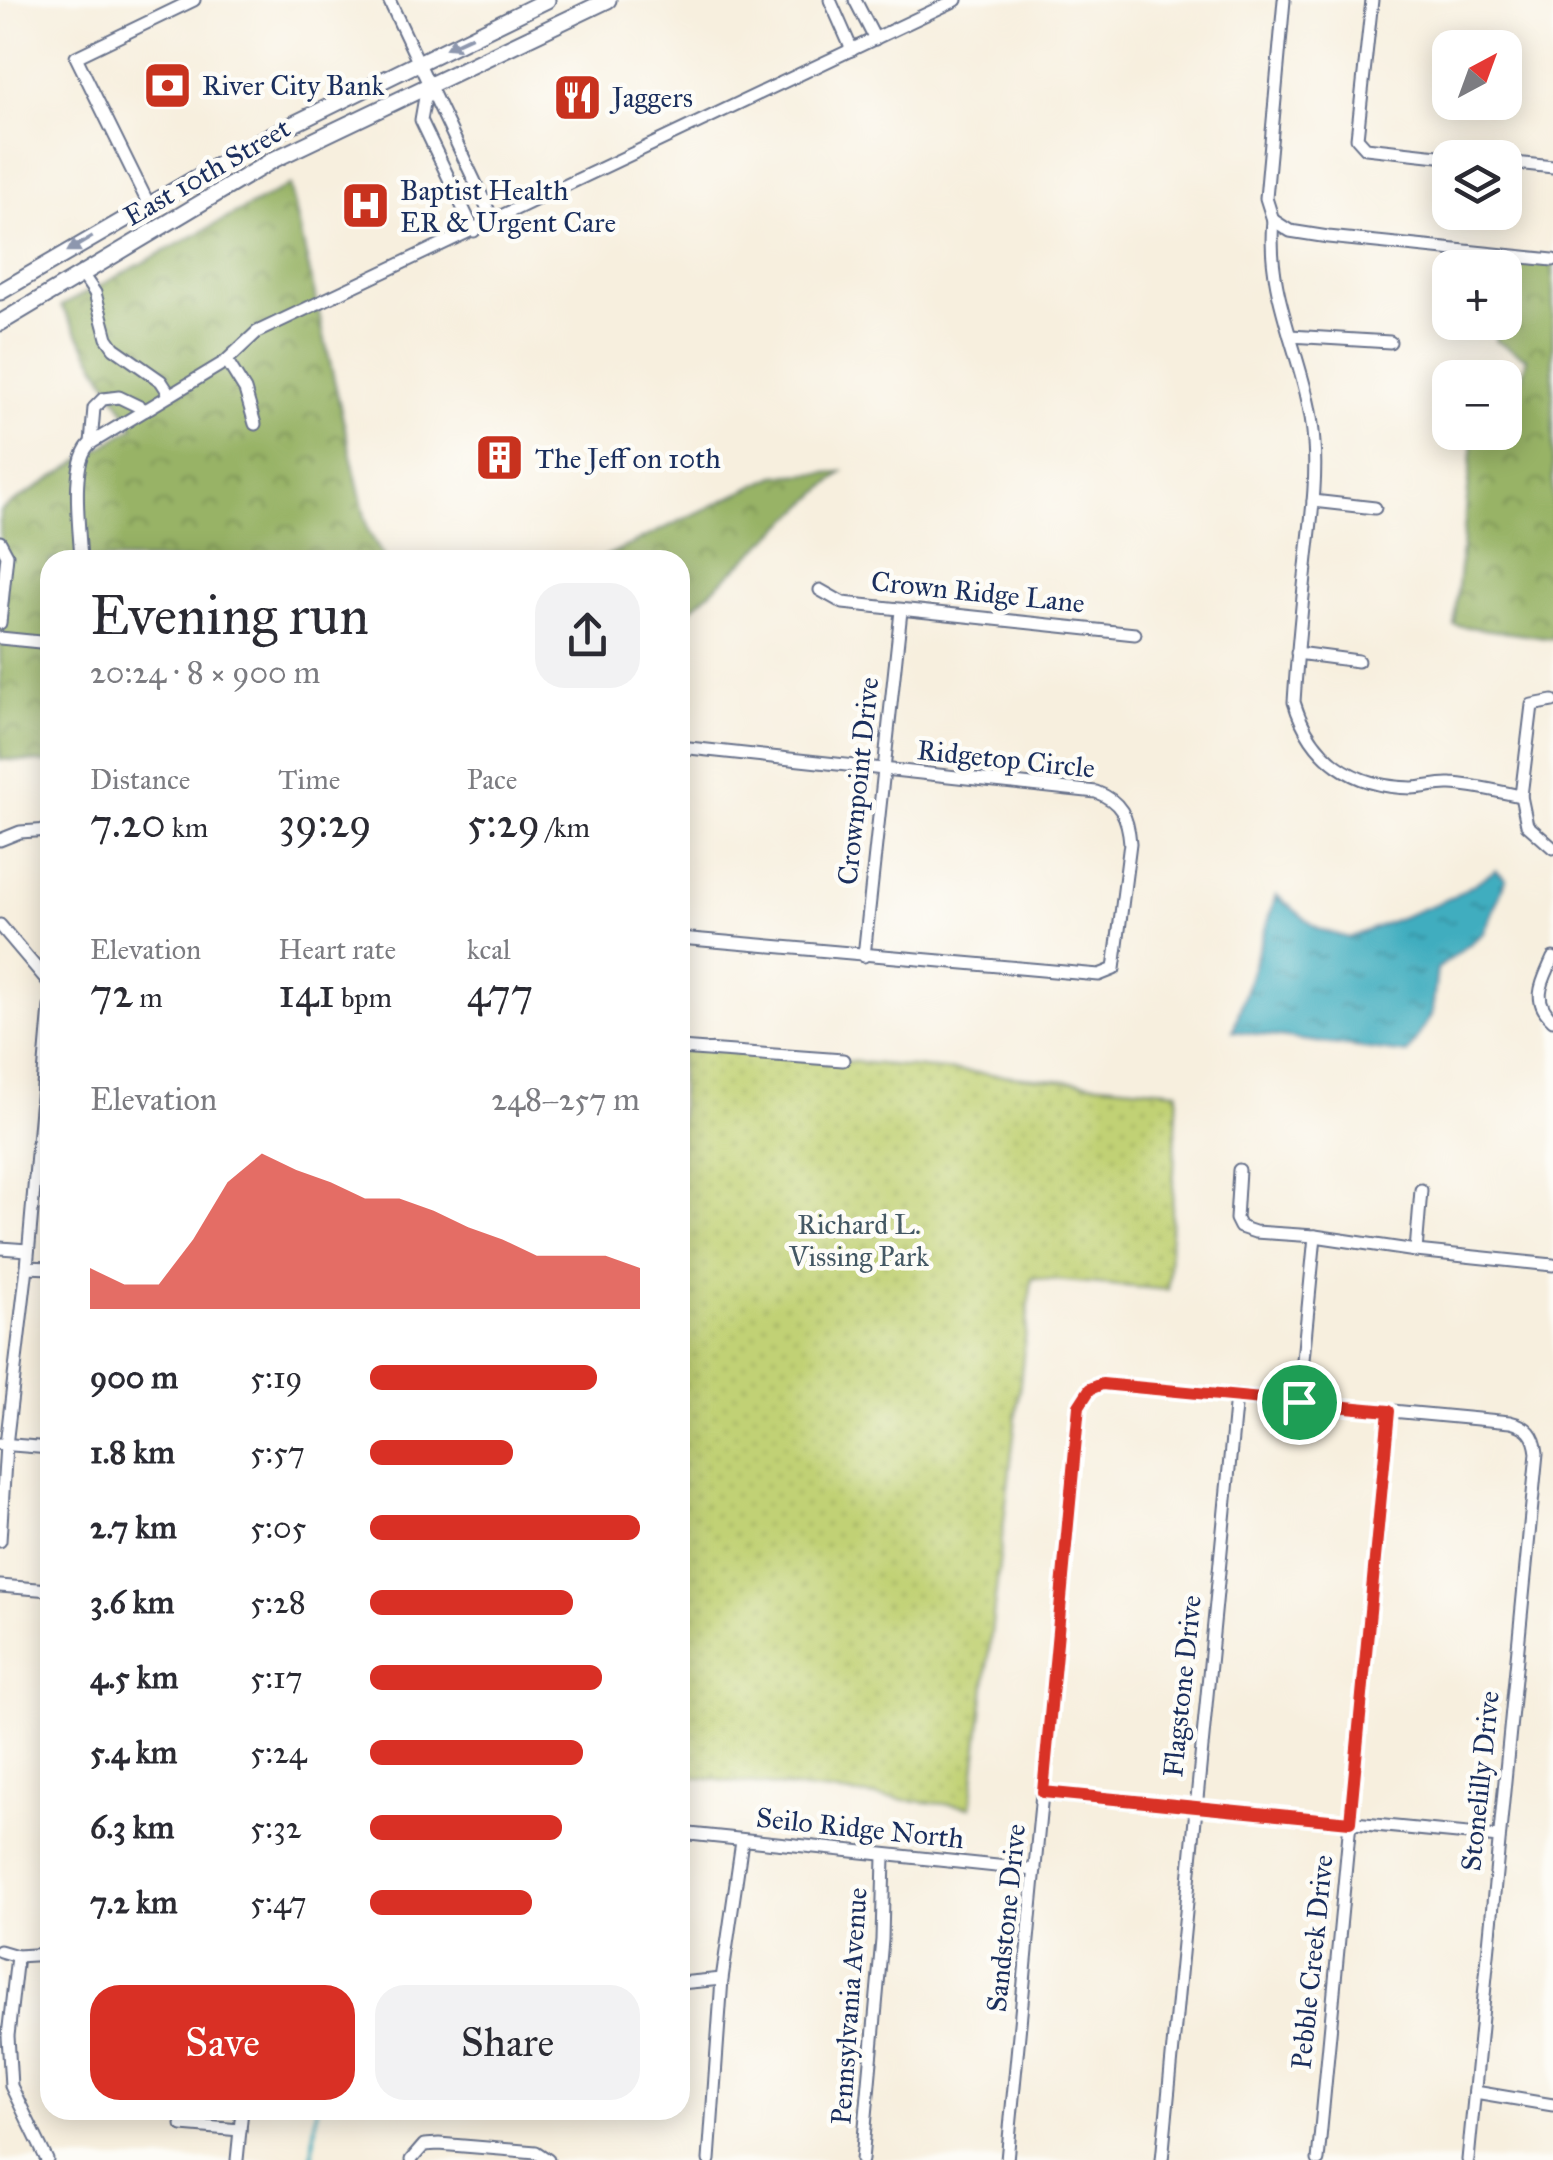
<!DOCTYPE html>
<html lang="en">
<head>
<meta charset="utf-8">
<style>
  body { margin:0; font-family:"IM FELL Great Primer",serif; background:#f2f2f3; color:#2b2b33; height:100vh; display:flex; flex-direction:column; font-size:38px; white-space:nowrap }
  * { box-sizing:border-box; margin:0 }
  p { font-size:32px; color:#7c7c81 }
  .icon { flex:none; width:55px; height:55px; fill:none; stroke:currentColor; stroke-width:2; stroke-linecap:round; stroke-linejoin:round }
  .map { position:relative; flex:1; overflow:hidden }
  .sheet { position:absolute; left:40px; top:550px; width:650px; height:1570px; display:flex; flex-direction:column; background:#fff; border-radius:30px; box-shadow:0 5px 25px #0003 }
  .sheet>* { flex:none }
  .needle { width:65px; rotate:41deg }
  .tools { position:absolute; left:1432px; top:30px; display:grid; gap:20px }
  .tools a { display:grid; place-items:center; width:90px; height:90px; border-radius:20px; background:#fff; box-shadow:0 5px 25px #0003; font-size:50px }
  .pin { position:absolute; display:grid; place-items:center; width:85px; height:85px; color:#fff; margin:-42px; border:5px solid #fff; border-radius:50%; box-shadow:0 2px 10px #0007 }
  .round { display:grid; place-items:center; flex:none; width:105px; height:105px; border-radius:30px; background:#f2f2f3 }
  .head { display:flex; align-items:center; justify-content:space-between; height:170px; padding:0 50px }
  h1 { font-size:55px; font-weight:600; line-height:75px }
  .figures { display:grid; grid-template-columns:repeat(3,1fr); gap:15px; height:170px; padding:10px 50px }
  .figures div { display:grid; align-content:center }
  .figures b { font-size:42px; font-weight:600 }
  .figures small { font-size:28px; font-weight:400 }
  .figures p { font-size:28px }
  .chart { height:280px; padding:20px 50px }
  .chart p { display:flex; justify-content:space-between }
  .chart svg { width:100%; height:180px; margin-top:10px; fill:#d93025; opacity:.7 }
  .button { display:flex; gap:20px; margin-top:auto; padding:20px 50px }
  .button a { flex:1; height:115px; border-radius:30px; background:#d93025; color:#fff; font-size:40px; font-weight:600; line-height:115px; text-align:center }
  .button a+a { background:#f2f2f3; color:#2b2b33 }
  ul { padding:0 50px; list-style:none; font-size:32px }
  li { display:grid; grid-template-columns:160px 120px 1fr; align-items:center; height:75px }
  li i { height:25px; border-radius:12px; background:#d93025 }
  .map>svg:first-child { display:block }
  .forest { fill:url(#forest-crowns); stroke:#5a7162; stroke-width:2.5 }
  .park { fill:url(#park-dots); stroke:#6e8069; stroke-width:2.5 }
  .water { fill:url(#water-ripples); stroke:#2e6e8e; stroke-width:2.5 }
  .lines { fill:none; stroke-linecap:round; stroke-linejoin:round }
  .stream { stroke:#41adbf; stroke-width:4 }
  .minor-casing { stroke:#68728b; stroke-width:15 }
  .major-casing { stroke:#68728b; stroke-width:19 }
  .minor { stroke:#fff; stroke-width:11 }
  .major { stroke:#fff; stroke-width:15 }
  .oneway { fill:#8d97ae }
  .route-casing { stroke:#fff; stroke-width:20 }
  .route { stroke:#d93025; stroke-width:12 }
  .labels { text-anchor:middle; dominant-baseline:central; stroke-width:9; stroke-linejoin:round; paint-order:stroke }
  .poi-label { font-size:28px; fill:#1b2f5e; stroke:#fdfcf7; text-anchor:start }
  .street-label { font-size:28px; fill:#1b2f5e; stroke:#fdfcf7 }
  .park-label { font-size:28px; fill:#445864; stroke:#fdfcf7 }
</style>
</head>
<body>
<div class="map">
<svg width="1553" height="2160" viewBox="0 0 1553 2160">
  <defs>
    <pattern id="forest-crowns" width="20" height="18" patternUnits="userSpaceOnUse" patternTransform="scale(2.5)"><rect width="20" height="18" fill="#98b366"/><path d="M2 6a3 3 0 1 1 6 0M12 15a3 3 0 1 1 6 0" fill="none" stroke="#7b9257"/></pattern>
    <pattern id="park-dots" width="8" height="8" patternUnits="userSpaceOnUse" patternTransform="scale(2.5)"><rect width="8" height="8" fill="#c1d174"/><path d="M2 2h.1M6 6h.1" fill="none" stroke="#a5b467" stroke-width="1.8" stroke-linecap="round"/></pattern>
    <pattern id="water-ripples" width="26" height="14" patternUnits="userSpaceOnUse" patternTransform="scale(2.5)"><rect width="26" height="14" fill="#41adbf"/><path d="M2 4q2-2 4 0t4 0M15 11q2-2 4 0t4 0" fill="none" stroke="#368d9e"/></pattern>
  </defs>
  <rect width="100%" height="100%" fill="#fdfcf7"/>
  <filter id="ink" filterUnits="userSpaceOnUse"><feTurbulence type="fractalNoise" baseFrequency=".01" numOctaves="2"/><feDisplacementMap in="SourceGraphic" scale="20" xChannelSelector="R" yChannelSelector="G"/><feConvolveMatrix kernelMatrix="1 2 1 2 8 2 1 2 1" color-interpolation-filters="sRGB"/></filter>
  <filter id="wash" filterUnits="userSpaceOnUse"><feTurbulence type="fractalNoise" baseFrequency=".0048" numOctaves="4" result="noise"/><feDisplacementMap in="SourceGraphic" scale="40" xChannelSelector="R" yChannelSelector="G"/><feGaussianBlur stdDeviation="2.25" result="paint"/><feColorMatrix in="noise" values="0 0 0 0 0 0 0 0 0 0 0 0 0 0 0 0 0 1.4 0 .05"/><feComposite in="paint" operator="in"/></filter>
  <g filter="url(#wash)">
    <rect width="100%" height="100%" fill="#f7efde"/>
    <!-- forest -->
    <g class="forest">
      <polygon points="290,185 368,530 385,560 50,560 50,763 0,759 0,511 134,427 61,306"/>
      <polygon points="1522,257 1553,260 1553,639 1454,625 1474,433 1505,432 1505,405 1514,405 1527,358 1495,341 1501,323 1505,322 1505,310"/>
      <polygon points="842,472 680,619 680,560 598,560 775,476"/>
    </g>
    <!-- park -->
    <polygon class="park" points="680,1046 1178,1091 1168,1290 1032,1278 971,1807 680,1776"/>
    <!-- water -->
    <polygon class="water" points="1496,870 1506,879 1484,933 1437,969 1432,1014 1407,1054 1233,1031 1276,895 1318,929 1349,938 1453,897"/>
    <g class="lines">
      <!-- stream -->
      <polyline class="stream" points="312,2160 316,2110"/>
    </g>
  </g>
  <g filter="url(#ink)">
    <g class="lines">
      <defs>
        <g id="minor">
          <polyline points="389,0 494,222"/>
          <polyline points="830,0 852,50"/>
          <polyline points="855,0 875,39"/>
          <polyline points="1284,0 1266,198 1273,220 1290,231 1328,237 1553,260"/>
          <polyline points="1372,0 1357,138 1366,148 1456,158"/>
          <polyline points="427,86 421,120 474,231"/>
          <polyline points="1505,162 1553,167"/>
          <polyline points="148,203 76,57 194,0"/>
          <path d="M1273,220C1265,301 1309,364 1314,443C1317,481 1311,520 1307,557C1302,605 1297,653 1294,702C1311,758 1352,787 1412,788C1425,788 1438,783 1451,784C1474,785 1499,792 1521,796L1532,705L1553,701"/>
          <polyline points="82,274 95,293 107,338 114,348 161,381 170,395"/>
          <polyline points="1290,336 1390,342"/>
          <polyline points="227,361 245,390 255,424"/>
          <polyline points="91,443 94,408 103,399 119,397 146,410"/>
          <polyline points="1313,501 1375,508"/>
          <polyline points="0,542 7,555 0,623"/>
          <path d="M81,560C80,533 69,460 91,443L225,362L257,332L956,0"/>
          <polyline points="820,590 843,603 1135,634"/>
          <polyline points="0,638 50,643"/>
          <polyline points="1297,653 1358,661"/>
          <path d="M680,747L1096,792C1121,801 1128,817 1130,843L1114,969L1099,975L680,938"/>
          <polyline points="1521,796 1527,825 1553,848"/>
          <polyline points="0,840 20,832 50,830"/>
          <polyline points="0,925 50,984"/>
          <polyline points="864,956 901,611"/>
          <path d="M1553,958C1543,981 1530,1000 1553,1020"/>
          <polyline points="680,1048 843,1060"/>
          <polyline points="1239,1170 1236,1219 1240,1227 1255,1232 1315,1236 1416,1251 1553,1265"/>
          <polyline points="0,1248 28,1250"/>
          <polyline points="1416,1251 1421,1190"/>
          <polyline points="27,1267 50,1268"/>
          <polyline points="1299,1401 1315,1236"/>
          <polyline points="0,1444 50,1448"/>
          <polyline points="0,1541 6,1445 27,1267 50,1007"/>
          <polyline points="0,1586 50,1590"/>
          <polyline points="1043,1793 1499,1837"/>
          <polyline points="680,1833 1035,1870"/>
          <polyline points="0,1951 17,1956 50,1954"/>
          <polyline points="17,1956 8,2036 11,2086 47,2160"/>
          <polyline points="680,1983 722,1979"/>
          <polyline points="1475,2092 1553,2105"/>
          <polyline points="182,2125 240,2130"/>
          <polyline points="237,2160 242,2110"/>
          <polyline points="411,2160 424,2145 439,2144 536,2152 548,2160"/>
          <polyline points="709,2160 722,1979 742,1841"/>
          <polyline points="862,2160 882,1940 884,1856"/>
          <path d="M1007,2160L1079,1406L1090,1389L1102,1384L1510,1422C1528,1426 1535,1435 1537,1453L1468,2160"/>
          <polyline points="1162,2160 1236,1396"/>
          <polyline points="1318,2160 1389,1411"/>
        </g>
        <g id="major">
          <polyline points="0,292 263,139 547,0"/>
          <polyline points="0,323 273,160 608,0"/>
        </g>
      </defs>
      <!-- minor casing -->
      <use href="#minor" class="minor-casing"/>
      <!-- major casing -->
      <use href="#major" class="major-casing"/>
      <!-- minor -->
      <use href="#minor" class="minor"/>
      <!-- major -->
      <use href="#major" class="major"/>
    </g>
    <!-- one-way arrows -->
    <defs><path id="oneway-solid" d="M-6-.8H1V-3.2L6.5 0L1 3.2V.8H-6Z" transform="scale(2.5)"/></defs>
    <g class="oneway">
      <use href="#oneway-solid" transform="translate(459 42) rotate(155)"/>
      <use href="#oneway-solid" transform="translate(80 244) rotate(149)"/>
    </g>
  </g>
  <g class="lines" filter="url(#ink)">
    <defs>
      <polygon id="route" points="1102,1384 1389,1411 1350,1822 1043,1792 1079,1406 1090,1389"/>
    </defs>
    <!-- route casing -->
    <use href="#route" class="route-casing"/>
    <!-- route -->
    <use href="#route" class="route"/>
  </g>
  <!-- icons -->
  <defs>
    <symbol id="bank-square" viewBox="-11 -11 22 22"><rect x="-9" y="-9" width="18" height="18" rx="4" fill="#c8321e" stroke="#fdfcf7"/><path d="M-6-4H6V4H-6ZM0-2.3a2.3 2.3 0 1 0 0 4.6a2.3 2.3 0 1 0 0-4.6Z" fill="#fff"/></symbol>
    <symbol id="restaurant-square" viewBox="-11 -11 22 22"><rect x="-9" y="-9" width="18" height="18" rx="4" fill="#c8321e" stroke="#fdfcf7"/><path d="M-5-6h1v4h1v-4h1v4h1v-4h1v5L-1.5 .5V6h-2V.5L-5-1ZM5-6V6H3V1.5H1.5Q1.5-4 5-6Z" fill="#fff"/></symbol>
    <symbol id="hospital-square" viewBox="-11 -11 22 22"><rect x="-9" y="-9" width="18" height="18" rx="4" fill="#c8321e" stroke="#fdfcf7"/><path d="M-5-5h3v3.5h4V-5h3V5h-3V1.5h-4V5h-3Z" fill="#fff"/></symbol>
    <symbol id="building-square" viewBox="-11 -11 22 22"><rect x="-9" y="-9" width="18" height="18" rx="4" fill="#c8321e" stroke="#fdfcf7"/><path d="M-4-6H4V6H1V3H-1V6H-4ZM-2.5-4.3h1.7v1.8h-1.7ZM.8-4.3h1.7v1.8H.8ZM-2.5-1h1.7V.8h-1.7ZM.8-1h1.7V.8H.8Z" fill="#fff"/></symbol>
  </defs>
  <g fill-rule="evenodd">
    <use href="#bank-square" x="140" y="58" width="55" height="55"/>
    <use href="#restaurant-square" x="550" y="70" width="55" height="55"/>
    <use href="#hospital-square" x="338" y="178" width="55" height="55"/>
    <use href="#building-square" x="472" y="430" width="55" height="55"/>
  </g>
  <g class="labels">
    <!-- poi labels -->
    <g class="poi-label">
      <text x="202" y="85">River City Bank</text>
      <text x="612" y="97">Jaggers</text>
      <text x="400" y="190">Baptist Health<tspan x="400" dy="32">ER &amp; Urgent Care</tspan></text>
      <text x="535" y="458">The Jeff on 10th</text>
    </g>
    <!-- street labels -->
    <g class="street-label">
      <text transform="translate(207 172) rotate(-30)">East 10th Street</text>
      <text transform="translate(978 592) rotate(6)">Crown Ridge Lane</text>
      <text transform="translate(1006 759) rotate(6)">Ridgetop Circle</text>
      <text transform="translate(858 781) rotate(-84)">Crownpoint Drive</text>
      <text transform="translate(1182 1686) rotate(-84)">Flagstone Drive</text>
      <text transform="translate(1480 1781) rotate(-84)">Stonelilly Drive</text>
      <text transform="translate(860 1828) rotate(6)">Seilo Ridge North</text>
      <text transform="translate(1006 1918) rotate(-84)">Sandstone Drive</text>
      <text transform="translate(1312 1962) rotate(-84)">Pebble Creek Drive</text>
      <text transform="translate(849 2006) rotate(-86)">Pennsylvania Avenue</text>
    </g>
    <!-- park labels -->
    <g class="park-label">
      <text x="859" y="1224">Richard L.<tspan x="859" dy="32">Vissing Park</tspan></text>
    </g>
  </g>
</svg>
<div class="tools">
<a><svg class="needle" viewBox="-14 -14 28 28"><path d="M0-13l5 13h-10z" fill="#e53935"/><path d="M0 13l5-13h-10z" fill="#7c7c81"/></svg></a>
<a><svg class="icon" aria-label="layers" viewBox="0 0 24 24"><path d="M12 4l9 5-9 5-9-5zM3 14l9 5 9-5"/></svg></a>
<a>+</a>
<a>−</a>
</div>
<div class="pin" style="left:1299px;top:1402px;background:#1e9e55"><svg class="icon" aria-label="arrive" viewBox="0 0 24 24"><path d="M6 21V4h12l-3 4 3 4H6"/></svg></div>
<section class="sheet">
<div class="head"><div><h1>Evening run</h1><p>20:24 · 8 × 900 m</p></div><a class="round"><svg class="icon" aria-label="share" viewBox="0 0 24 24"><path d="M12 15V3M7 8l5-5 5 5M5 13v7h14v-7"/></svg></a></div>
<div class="figures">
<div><p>Distance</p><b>7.20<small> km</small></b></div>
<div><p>Time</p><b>39:29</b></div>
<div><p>Pace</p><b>5:29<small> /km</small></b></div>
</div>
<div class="figures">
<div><p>Elevation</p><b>72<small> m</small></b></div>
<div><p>Heart rate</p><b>141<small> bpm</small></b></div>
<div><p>kcal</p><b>477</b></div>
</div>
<div class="chart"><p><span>Elevation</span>248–257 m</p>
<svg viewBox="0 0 160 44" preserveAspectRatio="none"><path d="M0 44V34L10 38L20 38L30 27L40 13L50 6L60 10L70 13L80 17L90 17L100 20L110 24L120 27L130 31L140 31L150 31L160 34V44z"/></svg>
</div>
<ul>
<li><b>900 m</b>5:19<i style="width:84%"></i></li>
<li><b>1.8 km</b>5:57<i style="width:53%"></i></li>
<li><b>2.7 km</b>5:05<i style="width:100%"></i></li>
<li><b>3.6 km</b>5:28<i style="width:75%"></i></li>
<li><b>4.5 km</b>5:17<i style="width:86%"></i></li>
<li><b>5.4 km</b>5:24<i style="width:79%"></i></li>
<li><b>6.3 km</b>5:32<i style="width:71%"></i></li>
<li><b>7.2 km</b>5:47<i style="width:60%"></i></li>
</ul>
<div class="button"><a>Save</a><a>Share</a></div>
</section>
</div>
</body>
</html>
